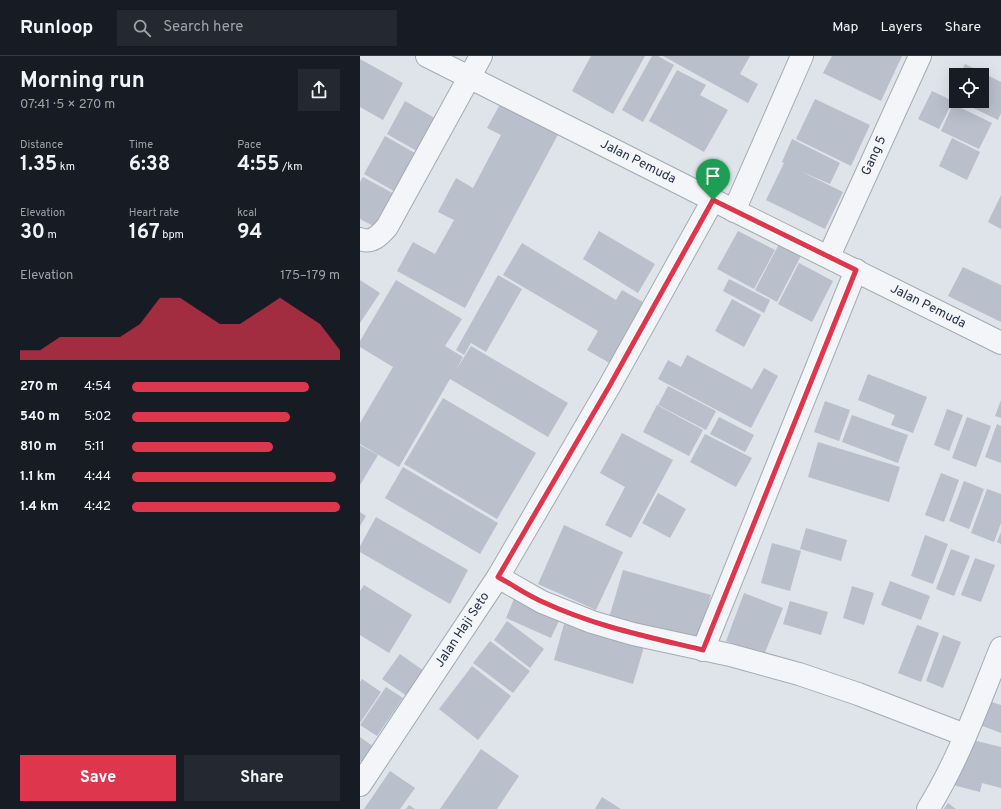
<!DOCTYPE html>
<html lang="en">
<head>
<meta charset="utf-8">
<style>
  body { margin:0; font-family:Overpass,sans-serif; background:#242831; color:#f1f3f6; height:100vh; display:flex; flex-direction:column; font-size:15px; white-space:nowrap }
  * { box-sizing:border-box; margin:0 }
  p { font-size:13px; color:#9ea1a6 }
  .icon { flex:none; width:22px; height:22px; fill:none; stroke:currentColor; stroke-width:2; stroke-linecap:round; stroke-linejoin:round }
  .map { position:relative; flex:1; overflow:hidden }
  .details { display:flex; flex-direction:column; background:#171b24; width:360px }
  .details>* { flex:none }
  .controls { position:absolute; left:589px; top:12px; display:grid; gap:8px }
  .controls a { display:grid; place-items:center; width:40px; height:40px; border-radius:0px; background:#171b24; box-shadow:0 4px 16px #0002; font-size:20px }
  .pin { position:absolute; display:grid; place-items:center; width:34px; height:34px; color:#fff; margin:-41px -17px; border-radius:50% 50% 50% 0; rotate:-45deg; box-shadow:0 0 4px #0007 }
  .pin .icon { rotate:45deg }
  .round { display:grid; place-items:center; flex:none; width:42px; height:42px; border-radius:0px; background:#242831 }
  .headline { display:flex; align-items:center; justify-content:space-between; height:68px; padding:0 20px }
  h1 { font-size:22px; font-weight:700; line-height:30px }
  .figures { display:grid; grid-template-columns:repeat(3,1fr); gap:6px; height:68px; padding:4px 20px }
  .figures div { display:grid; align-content:center }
  .figures b { font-size:20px; font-weight:700 }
  .figures small { font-size:11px; font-weight:400 }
  .figures p { font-size:11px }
  .chart { height:112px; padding:8px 20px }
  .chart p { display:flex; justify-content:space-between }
  .chart svg { width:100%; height:72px; margin-top:4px; fill:#de364d; opacity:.7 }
  .button { display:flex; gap:8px; margin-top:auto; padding:8px 20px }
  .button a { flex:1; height:46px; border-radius:0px; background:#de364d; color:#fff; font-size:16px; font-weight:700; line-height:46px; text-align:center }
  .button a+a { background:#242831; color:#f1f3f6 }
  ul { padding:0 20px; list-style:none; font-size:13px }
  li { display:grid; grid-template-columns:64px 48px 1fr; align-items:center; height:30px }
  li i { height:10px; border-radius:5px; background:#de364d }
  header { display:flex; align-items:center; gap:24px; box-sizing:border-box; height:56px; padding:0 20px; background:#171b24; border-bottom:1px solid #363941 }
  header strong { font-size:19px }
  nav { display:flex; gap:22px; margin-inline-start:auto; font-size:14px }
  .search { width:280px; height:36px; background:#242831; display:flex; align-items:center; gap:10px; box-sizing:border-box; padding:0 14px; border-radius:0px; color:#9ea1a6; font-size:15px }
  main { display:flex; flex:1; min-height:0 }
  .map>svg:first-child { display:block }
  .building { fill:#b9bfcb }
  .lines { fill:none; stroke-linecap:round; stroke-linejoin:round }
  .minor-casing { stroke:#a4abb5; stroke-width:24 }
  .minor { stroke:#f3f5f8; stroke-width:22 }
  .route-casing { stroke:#fff; stroke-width:8 }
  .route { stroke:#de364d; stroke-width:5 }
  .labels { text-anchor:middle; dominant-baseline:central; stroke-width:4; stroke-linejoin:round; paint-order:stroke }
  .street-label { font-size:13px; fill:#263144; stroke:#eff3f8 }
</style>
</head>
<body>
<header>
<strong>Runloop</strong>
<div class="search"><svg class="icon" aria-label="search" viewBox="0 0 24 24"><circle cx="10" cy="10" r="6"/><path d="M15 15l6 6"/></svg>Search here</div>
<nav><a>Map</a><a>Layers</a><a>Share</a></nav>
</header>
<main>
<section class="details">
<div class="headline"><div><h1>Morning run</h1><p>07:41 · 5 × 270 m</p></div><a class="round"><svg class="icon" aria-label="share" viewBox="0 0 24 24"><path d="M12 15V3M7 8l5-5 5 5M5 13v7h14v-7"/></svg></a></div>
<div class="figures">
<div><p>Distance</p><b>1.35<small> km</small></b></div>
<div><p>Time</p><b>6:38</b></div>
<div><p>Pace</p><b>4:55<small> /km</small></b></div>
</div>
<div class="figures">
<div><p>Elevation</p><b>30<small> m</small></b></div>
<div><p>Heart rate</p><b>167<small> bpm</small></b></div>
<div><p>kcal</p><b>94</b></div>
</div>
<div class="chart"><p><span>Elevation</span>175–179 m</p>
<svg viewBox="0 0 160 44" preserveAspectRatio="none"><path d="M0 44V38L10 38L20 30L30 30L40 30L50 30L60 22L70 6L80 6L90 14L100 22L110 22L120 14L130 6L140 14L150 22L160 38V44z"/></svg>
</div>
<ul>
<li><b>270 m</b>4:54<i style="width:85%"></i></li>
<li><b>540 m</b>5:02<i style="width:76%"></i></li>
<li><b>810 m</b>5:11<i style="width:68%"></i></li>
<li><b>1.1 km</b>4:44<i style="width:98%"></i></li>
<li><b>1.4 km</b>4:42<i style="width:100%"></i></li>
</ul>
<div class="button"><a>Save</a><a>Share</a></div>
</section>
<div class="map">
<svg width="641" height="753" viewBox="0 0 641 753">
  <rect width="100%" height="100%" fill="#dfe4ea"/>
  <!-- building -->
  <g class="building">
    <polygon points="231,0 285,0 253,58 212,35"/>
    <polygon points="292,0 298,0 314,9 283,66 262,54"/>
    <polygon points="303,0 390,0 380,18 398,28 388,47"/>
    <polygon points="472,0 542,0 521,45 463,17"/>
    <polygon points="0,3 43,27 23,64 0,51"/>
    <polygon points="605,8 641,26 641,57 638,64 599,45 622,45 622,19 600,19"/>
    <polygon points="317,14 346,29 340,39 368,54 344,96 289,65"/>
    <polygon points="596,27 596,43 590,40"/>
    <polygon points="572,35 593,45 579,73 558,63"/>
    <polygon points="144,41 201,73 105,252 37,215 53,186 75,198 94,164 78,156 96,122 113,132 141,79 127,72"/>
    <polygon points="455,43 510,69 491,110 436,83"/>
    <polygon points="45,45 80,65 62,98 27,78"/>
    <polygon points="593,48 632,67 619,93 581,75"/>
    <polygon points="25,80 60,100 39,138 4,118"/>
    <polygon points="592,82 620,96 607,124 579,110"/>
    <polygon points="432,83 480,107 470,128 440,115 483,136 465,173 406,144 424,107 422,106"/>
    <polygon points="3,121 38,140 19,173 0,163 0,126"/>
    <polygon points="641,139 641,173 628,166"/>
    <polygon points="239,175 295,208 278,237 223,203"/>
    <polygon points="378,175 415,194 394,233 357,213"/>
    <polygon points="420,186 442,198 417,246 395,234"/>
    <polygon points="162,187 256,244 262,234 288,249 253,309 227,294 238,275 143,219"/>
    <polygon points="439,207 473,225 452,266 418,248"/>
    <polygon points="603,211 641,229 641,266 588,240"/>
    <polygon points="138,219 162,233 126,296 111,287 104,299 96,294"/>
    <polygon points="369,223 410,244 404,257 363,235"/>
    <polygon points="0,224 20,237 0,267"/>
    <polygon points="36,224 102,263 85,290 103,301 96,314 111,290 208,347 188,381 90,323 39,411 0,388 0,367 33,311 0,291 0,285"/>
    <polygon points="372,243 401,259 384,291 355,275"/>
    <polygon points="327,299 392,333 404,312 418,320 391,372 298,323 308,304 321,311"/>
    <polygon points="508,318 567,341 553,377 531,369 535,359 498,344"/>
    <polygon points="308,330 356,355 346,374 298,349"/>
    <polygon points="83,342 176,397 137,463 44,408"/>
    <polygon points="641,344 641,362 635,360"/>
    <polygon points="465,345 490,354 479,385 454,376"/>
    <polygon points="297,349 343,374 329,400 283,376"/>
    <polygon points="587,353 603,359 589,395 574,389"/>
    <polygon points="492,359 548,379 538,407 482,386"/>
    <polygon points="359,361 394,379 385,396 350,378"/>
    <polygon points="607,361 631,370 616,411 592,402"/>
    <polygon points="637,368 641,370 641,407 625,401"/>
    <polygon points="262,377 313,404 271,482 245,469 265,431 240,417"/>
    <polygon points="345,378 392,402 376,431 330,406"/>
    <polygon points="458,386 540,411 529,446 448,421"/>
    <polygon points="0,389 18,399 0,429"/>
    <polygon points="43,411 138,467 120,498 25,442"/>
    <polygon points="581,417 599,424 584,466 565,459"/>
    <polygon points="604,425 624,433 609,473 589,465"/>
    <polygon points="627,433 641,438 641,467 634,486 611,477"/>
    <polygon points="298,437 326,453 310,482 282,467"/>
    <polygon points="0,456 6,460 0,470"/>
    <polygon points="16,461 108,514 90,548 0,496 0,490"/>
    <polygon points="204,469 263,496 236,554 178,528"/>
    <polygon points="446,472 487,484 481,505 440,493"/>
    <polygon points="641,476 641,488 637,486"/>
    <polygon points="565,479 588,488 573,528 551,520"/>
    <polygon points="412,487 441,495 430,535 401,527"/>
    <polygon points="591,493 610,500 594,540 576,533"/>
    <polygon points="615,502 635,509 621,546 601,539"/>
    <polygon points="263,514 351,539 338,587 249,562"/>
    <polygon points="530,525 570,540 561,564 521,549"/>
    <polygon points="4,529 52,559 29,597 0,579 0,535"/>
    <polygon points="492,530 514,537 504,569 483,562"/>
    <polygon points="384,537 423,552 404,599 366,585"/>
    <polygon points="156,538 202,558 191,582 146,562"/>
    <polygon points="430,545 468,556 461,579 423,568"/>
    <polygon points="147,565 184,593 170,612 134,584"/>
    <polygon points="204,568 284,591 273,628 194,604"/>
    <polygon points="557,569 579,577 561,626 538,617"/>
    <polygon points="583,579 601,586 583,632 566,625"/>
    <polygon points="130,585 170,615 153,637 113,607"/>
    <polygon points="40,598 64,615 47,640 22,623"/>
    <polygon points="112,610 151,640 118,684 79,653"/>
    <polygon points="2,623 21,636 0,667 0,626"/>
    <polygon points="26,631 43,642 17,680 0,669"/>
    <polygon points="629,645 641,649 641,677 620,669"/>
    <polygon points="0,681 14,691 3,707 0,705"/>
    <polygon points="605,682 641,691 641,732 622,727 620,736 593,729"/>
    <polygon points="121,693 159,720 137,753 80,753"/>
    <polygon points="30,715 55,732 40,753 4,753"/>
    <polygon points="242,741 261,753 235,753"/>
    <polygon points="588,747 596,753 584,753"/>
    <polygon points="49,749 55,753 46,753"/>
  </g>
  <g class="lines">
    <defs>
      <g id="minor">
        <path id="s1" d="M67,0L353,144L641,287"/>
        <polyline points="374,155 442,0"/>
        <path d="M0,183C12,188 20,179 27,171L121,0"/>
        <path id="s2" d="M469,200L560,0"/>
        <polyline points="138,521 182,546 232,566 273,578 370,599 439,618 498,638 605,679"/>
        <polyline points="343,594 496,214"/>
        <path id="s3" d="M0,729L138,521L250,329L353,144"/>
        <path d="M568,753C599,703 619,646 641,592"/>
      </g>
    </defs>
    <!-- minor casing -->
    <use href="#minor" class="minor-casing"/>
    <!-- minor -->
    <use href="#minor" class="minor"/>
  </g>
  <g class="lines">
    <defs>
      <path id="route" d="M353,144L496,214L343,594C289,581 234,570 183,546C167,539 153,529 138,521L250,329Z"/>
    </defs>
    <!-- route casing -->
    <use href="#route" class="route-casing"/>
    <!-- route -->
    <use href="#route" class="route"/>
  </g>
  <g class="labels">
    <!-- street labels -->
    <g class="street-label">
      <text stroke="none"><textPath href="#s2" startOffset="110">Gang 5</textPath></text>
      <text stroke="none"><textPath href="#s1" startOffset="236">Jalan Pemuda</textPath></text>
      <text stroke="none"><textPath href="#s1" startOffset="560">Jalan Pemuda</textPath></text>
      <text stroke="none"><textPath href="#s3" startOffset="186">Jalan Haji Seto</textPath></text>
    </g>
  </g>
</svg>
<div class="controls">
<a><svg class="icon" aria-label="locate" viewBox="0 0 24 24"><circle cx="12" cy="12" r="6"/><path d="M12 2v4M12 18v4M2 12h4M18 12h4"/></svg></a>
</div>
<div class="pin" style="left:353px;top:144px;background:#1e9e55"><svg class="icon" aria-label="arrive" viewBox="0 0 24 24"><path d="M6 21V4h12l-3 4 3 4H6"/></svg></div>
</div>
</main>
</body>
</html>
